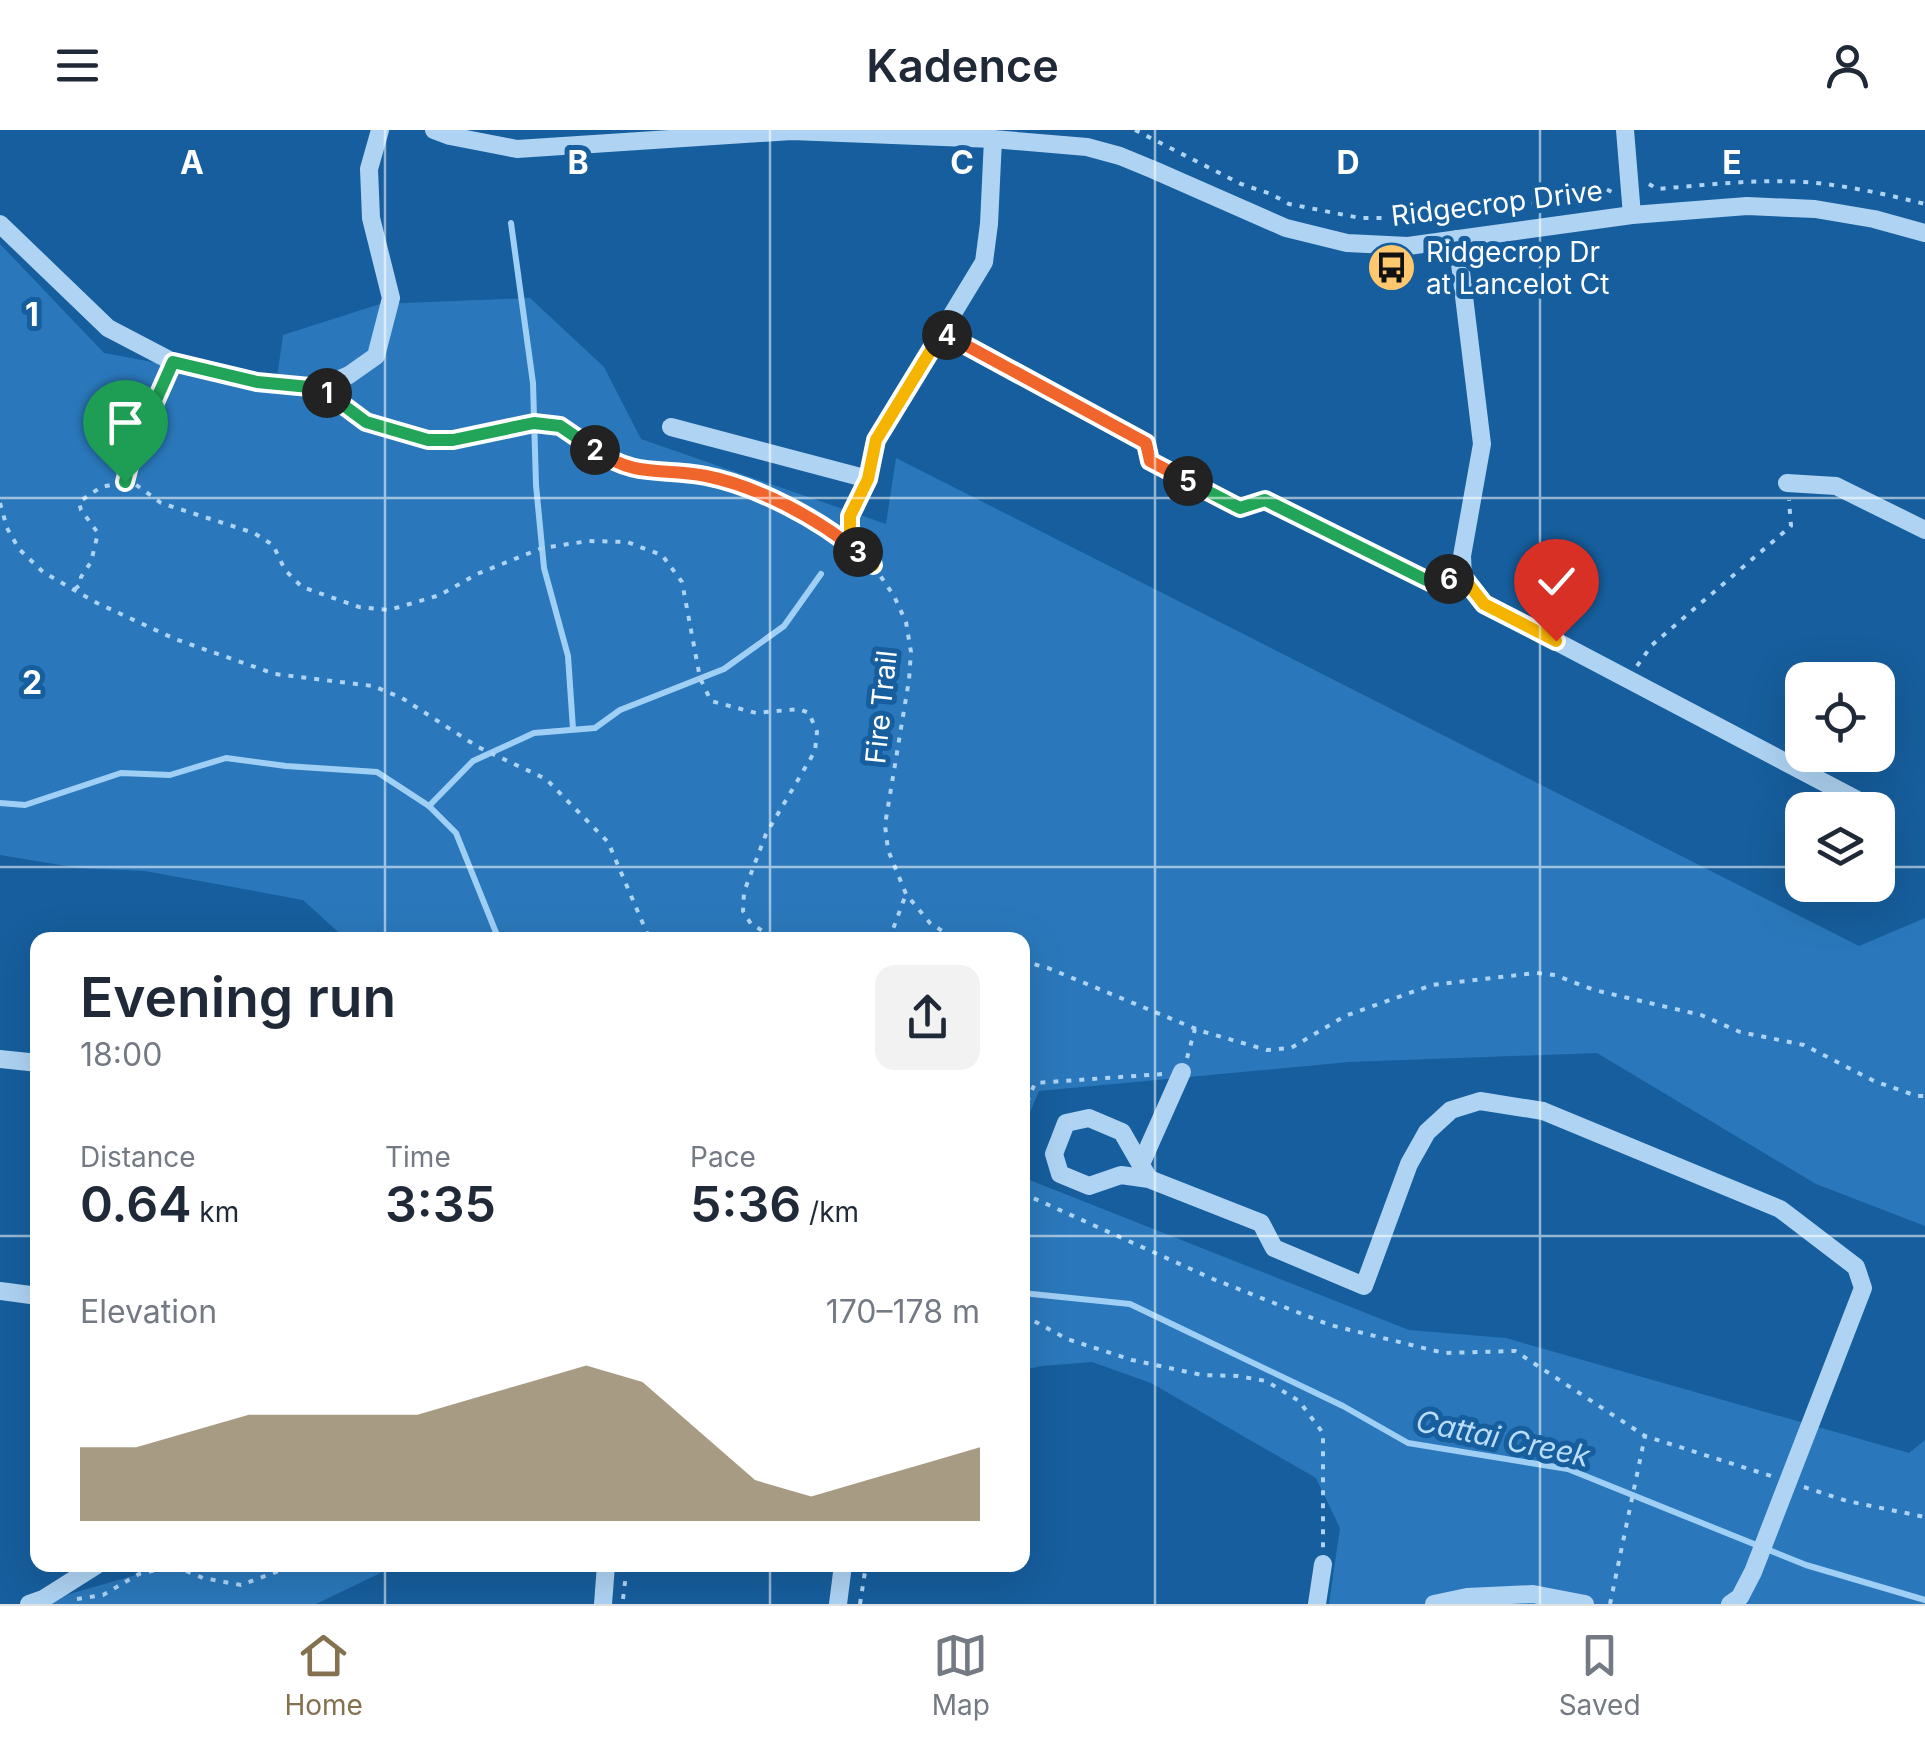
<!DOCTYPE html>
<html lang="en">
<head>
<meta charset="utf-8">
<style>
  body { margin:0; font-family:Inter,sans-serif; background:#f2f2f3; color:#1f2937; height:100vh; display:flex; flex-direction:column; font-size:38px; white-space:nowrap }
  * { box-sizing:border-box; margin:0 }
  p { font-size:32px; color:#747a83 }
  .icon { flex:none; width:55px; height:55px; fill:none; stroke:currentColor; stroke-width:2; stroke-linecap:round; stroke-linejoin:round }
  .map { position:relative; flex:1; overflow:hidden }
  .sheet { position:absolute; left:30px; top:802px; width:1000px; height:640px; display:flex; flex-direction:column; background:#fff; border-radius:20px; box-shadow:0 10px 40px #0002 }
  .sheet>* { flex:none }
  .fabs { position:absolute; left:1785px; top:532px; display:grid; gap:20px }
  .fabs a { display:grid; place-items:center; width:110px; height:110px; border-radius:20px; background:#fff; box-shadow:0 10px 40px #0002; font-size:50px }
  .pin { position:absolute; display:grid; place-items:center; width:85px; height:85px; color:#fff; margin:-102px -42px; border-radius:50% 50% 50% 0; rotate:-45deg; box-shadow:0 0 10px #0007 }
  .pin .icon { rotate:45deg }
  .km { position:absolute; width:50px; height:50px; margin:-25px; border-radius:50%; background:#222; color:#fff; font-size:28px; line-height:50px; text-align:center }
  .round { display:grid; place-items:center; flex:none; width:105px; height:105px; border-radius:20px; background:#f2f2f3 }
  .summary { display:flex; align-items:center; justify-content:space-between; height:170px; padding:0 50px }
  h1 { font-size:55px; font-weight:600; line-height:75px }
  .stats { display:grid; grid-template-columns:repeat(3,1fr); gap:15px; height:170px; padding:10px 50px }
  .stats div { display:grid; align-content:center }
  .stats b { font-size:50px; font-weight:600 }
  .stats small { font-size:28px; font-weight:400 }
  .stats p { font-size:28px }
  .chart { height:280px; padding:20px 50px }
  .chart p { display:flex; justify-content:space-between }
  .chart svg { width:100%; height:180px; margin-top:10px; fill:#847150; opacity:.7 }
  header { display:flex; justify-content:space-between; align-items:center; height:130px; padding:0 50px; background:#fff; font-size:45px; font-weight:600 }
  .tabs { display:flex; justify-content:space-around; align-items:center; height:140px; border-top:2px solid #e0e1e3; background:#fff; font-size:28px; color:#747a83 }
  .tabs a { display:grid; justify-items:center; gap:5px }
  .tabs .selected { color:#847150 }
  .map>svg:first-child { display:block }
  .green { fill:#2a78bb }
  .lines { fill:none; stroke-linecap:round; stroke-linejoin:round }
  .stream { stroke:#a0cff5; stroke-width:6 }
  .path { stroke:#aed3f3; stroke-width:4; stroke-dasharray:5 8; stroke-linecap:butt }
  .minor { stroke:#aed3f3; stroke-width:18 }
  .split-1-casing { stroke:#fff; stroke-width:20 }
  .split-2-casing { stroke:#fff; stroke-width:20 }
  .split-3-casing { stroke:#fff; stroke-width:20 }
  .split-4-casing { stroke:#fff; stroke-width:20 }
  .split-5-casing { stroke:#fff; stroke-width:20 }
  .split-6-casing { stroke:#fff; stroke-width:20 }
  .split-7-casing { stroke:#fff; stroke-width:20 }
  .split-1 { stroke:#22a559; stroke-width:12 }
  .split-2 { stroke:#22a559; stroke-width:12 }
  .split-3 { stroke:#f0652b; stroke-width:12 }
  .split-4 { stroke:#f5b400; stroke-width:12 }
  .split-5 { stroke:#f0652b; stroke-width:12 }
  .split-6 { stroke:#22a559; stroke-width:12 }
  .split-7 { stroke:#f5b400; stroke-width:12 }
  .grid { fill:none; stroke:#fff; stroke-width:2.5; stroke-opacity:0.55 }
  .labels { text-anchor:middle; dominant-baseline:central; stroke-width:10; stroke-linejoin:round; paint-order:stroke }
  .street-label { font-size:28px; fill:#fff; stroke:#165e9d }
  .poi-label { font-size:28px; fill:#fff; stroke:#165e9d; text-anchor:start }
  .water-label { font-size:30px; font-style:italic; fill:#baddf9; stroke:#165e9d }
  .grid-label { font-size:32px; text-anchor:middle; font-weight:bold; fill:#fff; stroke:#165e9d; stroke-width:10; stroke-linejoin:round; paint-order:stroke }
</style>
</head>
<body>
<header><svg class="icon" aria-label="menu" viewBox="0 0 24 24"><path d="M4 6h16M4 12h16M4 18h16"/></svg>Kadence<svg class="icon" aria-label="person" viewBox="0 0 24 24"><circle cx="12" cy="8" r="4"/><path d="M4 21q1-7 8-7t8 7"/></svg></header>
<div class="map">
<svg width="1925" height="1474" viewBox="0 0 1925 1474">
  <rect width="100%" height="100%" fill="#165e9d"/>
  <!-- green -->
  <g class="green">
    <polygon points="0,114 104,223 276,255 283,205 380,174 530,168 604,237 641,309 886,394 896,328 1859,816 1925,788 1925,1096 1816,1054 1597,923 1349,932 1039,961 1023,999 1022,810 347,810 303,770 145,741 79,738 0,725"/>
    <polygon points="1022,1047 1409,1200 1506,1208 1909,1323 1925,1310 1925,1474 1329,1474 1340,1398 1316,1348 1151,1253 1092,1232 1042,1236 1023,1240"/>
    <polygon points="148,1435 397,1435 316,1474 35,1474 139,1444"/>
  </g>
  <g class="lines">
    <!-- stream -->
    <g class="stream">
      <polyline points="511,93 533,253 536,355 544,438 568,526 573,599"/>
      <polyline points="0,673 25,675 121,643 170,645 226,628 286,636 377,642 429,676 456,703 499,810"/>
      <polyline points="429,676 473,631 534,603 595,598 620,580 724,539 784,496 821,444"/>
      <polyline points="1022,1163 1130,1174 1343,1276 1408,1313 1568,1339 1806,1435 1925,1470"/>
    </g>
    <!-- path -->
    <g class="path">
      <polyline points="1135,0 1241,54 1271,64 1289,74 1360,88 1415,88 1598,65 1606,59 1612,62"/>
      <path d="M1649,54L1657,59C1706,55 1755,49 1804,52C1845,55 1885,64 1925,74"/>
      <polyline points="167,246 132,324 135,354 161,373 254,403 273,415 285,440 302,457 359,477 389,480 440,465 477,444 542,418 589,411 627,412 662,425 682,452 700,548 711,571 756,583 799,579 809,583 817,602 815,621 766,704 744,762 743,781 751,794 770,805 789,810"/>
      <polyline points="336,270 367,292 428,310 453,310 534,293 560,297 611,331 646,342 706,346 768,366 836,403 873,435"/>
      <polyline points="1149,329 1150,331 1240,378 1251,375"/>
      <polyline points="859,367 850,386 850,401 894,466 906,492 911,522 909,550 885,695 888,720 906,764 930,793 956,810"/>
      <polyline points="0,373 7,398 19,419 43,442 97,473 175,509 275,544 373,556 402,568 478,617 546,649 608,712 650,810"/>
      <polyline points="75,459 81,454 81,447 91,432 98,403 81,380 79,372 101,357 125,352 131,329"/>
      <polyline points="1637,536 1652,515 1791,396 1789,370"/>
      <polyline points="889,810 906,764"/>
      <polyline points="1022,831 1048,838 1201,901 1267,920 1291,918 1345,886 1432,855 1536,843 1555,845 1594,860 1701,885 1740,902 1804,915 1874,951 1917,966 1925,966"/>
      <polyline points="1022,885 1024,888 1022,889"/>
      <polyline points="1187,928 1195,899"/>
      <polyline points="1022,984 1035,953 1163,944"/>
      <polyline points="1022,1063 1213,1149 1330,1195 1444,1223 1515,1221 1645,1306 1771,1346"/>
      <polyline points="1022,1189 1034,1191 1067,1209 1132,1230 1202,1245 1238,1246 1266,1251 1299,1271 1323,1303 1323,1419"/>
      <polyline points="1804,1357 1847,1371 1925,1387"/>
      <polyline points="77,1469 103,1465 139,1444 174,1436 203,1448 241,1455 295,1435"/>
      <polyline points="623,1469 626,1444"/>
      <polyline points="860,1474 866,1435"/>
      <polyline points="1610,1474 1645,1306"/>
    </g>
    <!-- minor -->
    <g class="minor">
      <polyline points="434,0 450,6 517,19 792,1 993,9 1087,17 1120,26 1154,40 1286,98 1347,113 1408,116 1632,85 1747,76 1815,79 1874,89 1925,103"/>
      <polyline points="1625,0 1632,85"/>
      <polyline points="0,94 108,198 173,232 257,252 320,258 349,245 376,226 391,168 371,88 369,39 380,0"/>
      <polyline points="1457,109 1482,314 1462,426 1463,447"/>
      <polyline points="942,202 1146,313"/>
      <polyline points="671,297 868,349 876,310 984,132 989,94 993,9"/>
      <polyline points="1787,353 1836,356 1925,400"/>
      <polyline points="1265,370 1431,452 1463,447 1485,474 1865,674"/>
      <polyline points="0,929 38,933"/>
      <polyline points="1141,1034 1182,942"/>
      <polyline points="1149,1049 1122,1002 1089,988 1066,993 1054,1024 1060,1044 1089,1056 1121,1045 1149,1049 1261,1093 1274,1118 1364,1156 1409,1034 1427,1002 1451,980 1480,971 1543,981 1780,1079 1856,1137 1863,1158 1753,1442 1740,1467 1730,1474"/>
      <polyline points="0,1161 38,1166"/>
      <polyline points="29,1474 43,1469 97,1435"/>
      <polyline points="603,1474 606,1435"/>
      <polyline points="838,1474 843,1435"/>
      <polyline points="1317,1474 1323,1434"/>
      <polyline points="1434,1474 1467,1467 1533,1464 1585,1474"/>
    </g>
  </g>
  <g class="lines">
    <defs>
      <polyline id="split-1" points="125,352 132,324 173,232 257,252 320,258 327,263"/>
      <polyline id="split-2" points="327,263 366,292 428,310 453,310 534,293 560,296 595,320"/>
      <path id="split-3" d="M595,320C638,349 661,337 706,346C757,356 819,389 858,422"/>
      <polyline id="split-4" points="858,422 873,435 850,401 850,386 868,349 876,310 942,202 947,205"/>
      <polyline id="split-5" points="947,205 1146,313 1150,331 1188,351"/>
      <polyline id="split-6" points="1188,351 1240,378 1265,370 1430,452 1449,449"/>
      <polyline id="split-7" points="1449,449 1463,447 1484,474 1556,511"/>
    </defs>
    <!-- split-1 casing -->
    <use href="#split-1" class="split-1-casing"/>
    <!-- split-2 casing -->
    <use href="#split-2" class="split-2-casing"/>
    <!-- split-3 casing -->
    <use href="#split-3" class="split-3-casing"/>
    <!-- split-4 casing -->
    <use href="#split-4" class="split-4-casing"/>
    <!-- split-5 casing -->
    <use href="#split-5" class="split-5-casing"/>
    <!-- split-6 casing -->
    <use href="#split-6" class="split-6-casing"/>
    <!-- split-7 casing -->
    <use href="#split-7" class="split-7-casing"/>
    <!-- split-1 -->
    <use href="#split-1" class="split-1"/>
    <!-- split-2 -->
    <use href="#split-2" class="split-2"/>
    <!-- split-3 -->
    <use href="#split-3" class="split-3"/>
    <!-- split-4 -->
    <use href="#split-4" class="split-4"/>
    <!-- split-5 -->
    <use href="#split-5" class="split-5"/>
    <!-- split-6 -->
    <use href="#split-6" class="split-6"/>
    <!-- split-7 -->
    <use href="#split-7" class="split-7"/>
  </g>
  <!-- grid -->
  <path class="grid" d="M385,0V810M770,0V810M1155,0V1474M1540,0V1474M0,368H1925M0,737H1802M1878,737H1925M0,1106H38M1022,1106H1925M385,1435V1474M770,1435V1474"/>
  <!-- icons -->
  <defs>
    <symbol id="bus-disc" viewBox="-11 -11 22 22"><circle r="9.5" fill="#ffc86f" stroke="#165e9d"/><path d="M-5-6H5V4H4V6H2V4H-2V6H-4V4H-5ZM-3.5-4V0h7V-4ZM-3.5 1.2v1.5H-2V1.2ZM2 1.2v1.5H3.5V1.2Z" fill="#111"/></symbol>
  </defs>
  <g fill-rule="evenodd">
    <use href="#bus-disc" x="1364" y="110" width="55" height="55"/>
  </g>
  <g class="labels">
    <!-- street labels -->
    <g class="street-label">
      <text transform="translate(1497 73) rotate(-7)">Ridgecrop Drive</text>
      <text transform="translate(881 577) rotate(-84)">Fire Trail</text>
    </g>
    <!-- poi labels -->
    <g class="poi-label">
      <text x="1426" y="122">Ridgecrop Dr<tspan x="1426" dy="32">at Lancelot Ct</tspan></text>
    </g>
    <!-- water labels -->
    <g class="water-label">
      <text transform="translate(1503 1308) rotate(12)">Cattai Creek</text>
    </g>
  </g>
  <g class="grid-label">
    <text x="192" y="44">A</text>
    <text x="578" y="44">B</text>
    <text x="962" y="44">C</text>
    <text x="1348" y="44">D</text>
    <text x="1732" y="44">E</text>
    <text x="32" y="196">1</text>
    <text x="32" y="564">2</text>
  </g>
</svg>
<div class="fabs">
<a><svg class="icon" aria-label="locate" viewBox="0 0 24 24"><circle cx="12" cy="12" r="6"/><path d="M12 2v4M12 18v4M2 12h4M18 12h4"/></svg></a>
<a><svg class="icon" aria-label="layers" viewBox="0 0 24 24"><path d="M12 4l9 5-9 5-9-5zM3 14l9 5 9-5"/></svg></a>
</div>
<div class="pin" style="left:125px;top:352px;background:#1e9e55"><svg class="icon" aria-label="arrive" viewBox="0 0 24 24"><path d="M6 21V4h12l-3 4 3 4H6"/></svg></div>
<div class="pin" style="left:1556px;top:511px;background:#d93025"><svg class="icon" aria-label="check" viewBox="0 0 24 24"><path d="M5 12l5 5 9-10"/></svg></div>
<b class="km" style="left:327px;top:263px">1</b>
<b class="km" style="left:595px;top:320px">2</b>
<b class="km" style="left:858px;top:422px">3</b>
<b class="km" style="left:947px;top:205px">4</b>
<b class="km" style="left:1188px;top:351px">5</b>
<b class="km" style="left:1449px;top:449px">6</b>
<section class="sheet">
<div class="summary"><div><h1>Evening run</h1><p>18:00</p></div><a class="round"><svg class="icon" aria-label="share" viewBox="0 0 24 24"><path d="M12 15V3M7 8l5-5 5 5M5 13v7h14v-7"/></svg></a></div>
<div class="stats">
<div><p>Distance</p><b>0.64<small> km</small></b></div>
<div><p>Time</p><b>3:35</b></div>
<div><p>Pace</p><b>5:36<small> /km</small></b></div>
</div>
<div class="chart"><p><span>Elevation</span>170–178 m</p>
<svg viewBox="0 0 160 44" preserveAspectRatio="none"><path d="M0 44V26L10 26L20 22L30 18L40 18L50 18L60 18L70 14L80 10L90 6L100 10L110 22L120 34L130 38L140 34L150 30L160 26V44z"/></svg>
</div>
</section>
</div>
<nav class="tabs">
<a class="selected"><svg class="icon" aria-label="home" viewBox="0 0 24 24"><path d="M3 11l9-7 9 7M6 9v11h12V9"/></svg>Home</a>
<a><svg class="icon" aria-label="map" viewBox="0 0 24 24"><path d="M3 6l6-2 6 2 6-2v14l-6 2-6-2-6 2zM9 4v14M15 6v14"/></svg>Map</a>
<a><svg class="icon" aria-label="saved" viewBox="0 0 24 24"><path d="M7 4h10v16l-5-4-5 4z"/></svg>Saved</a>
</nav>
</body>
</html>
